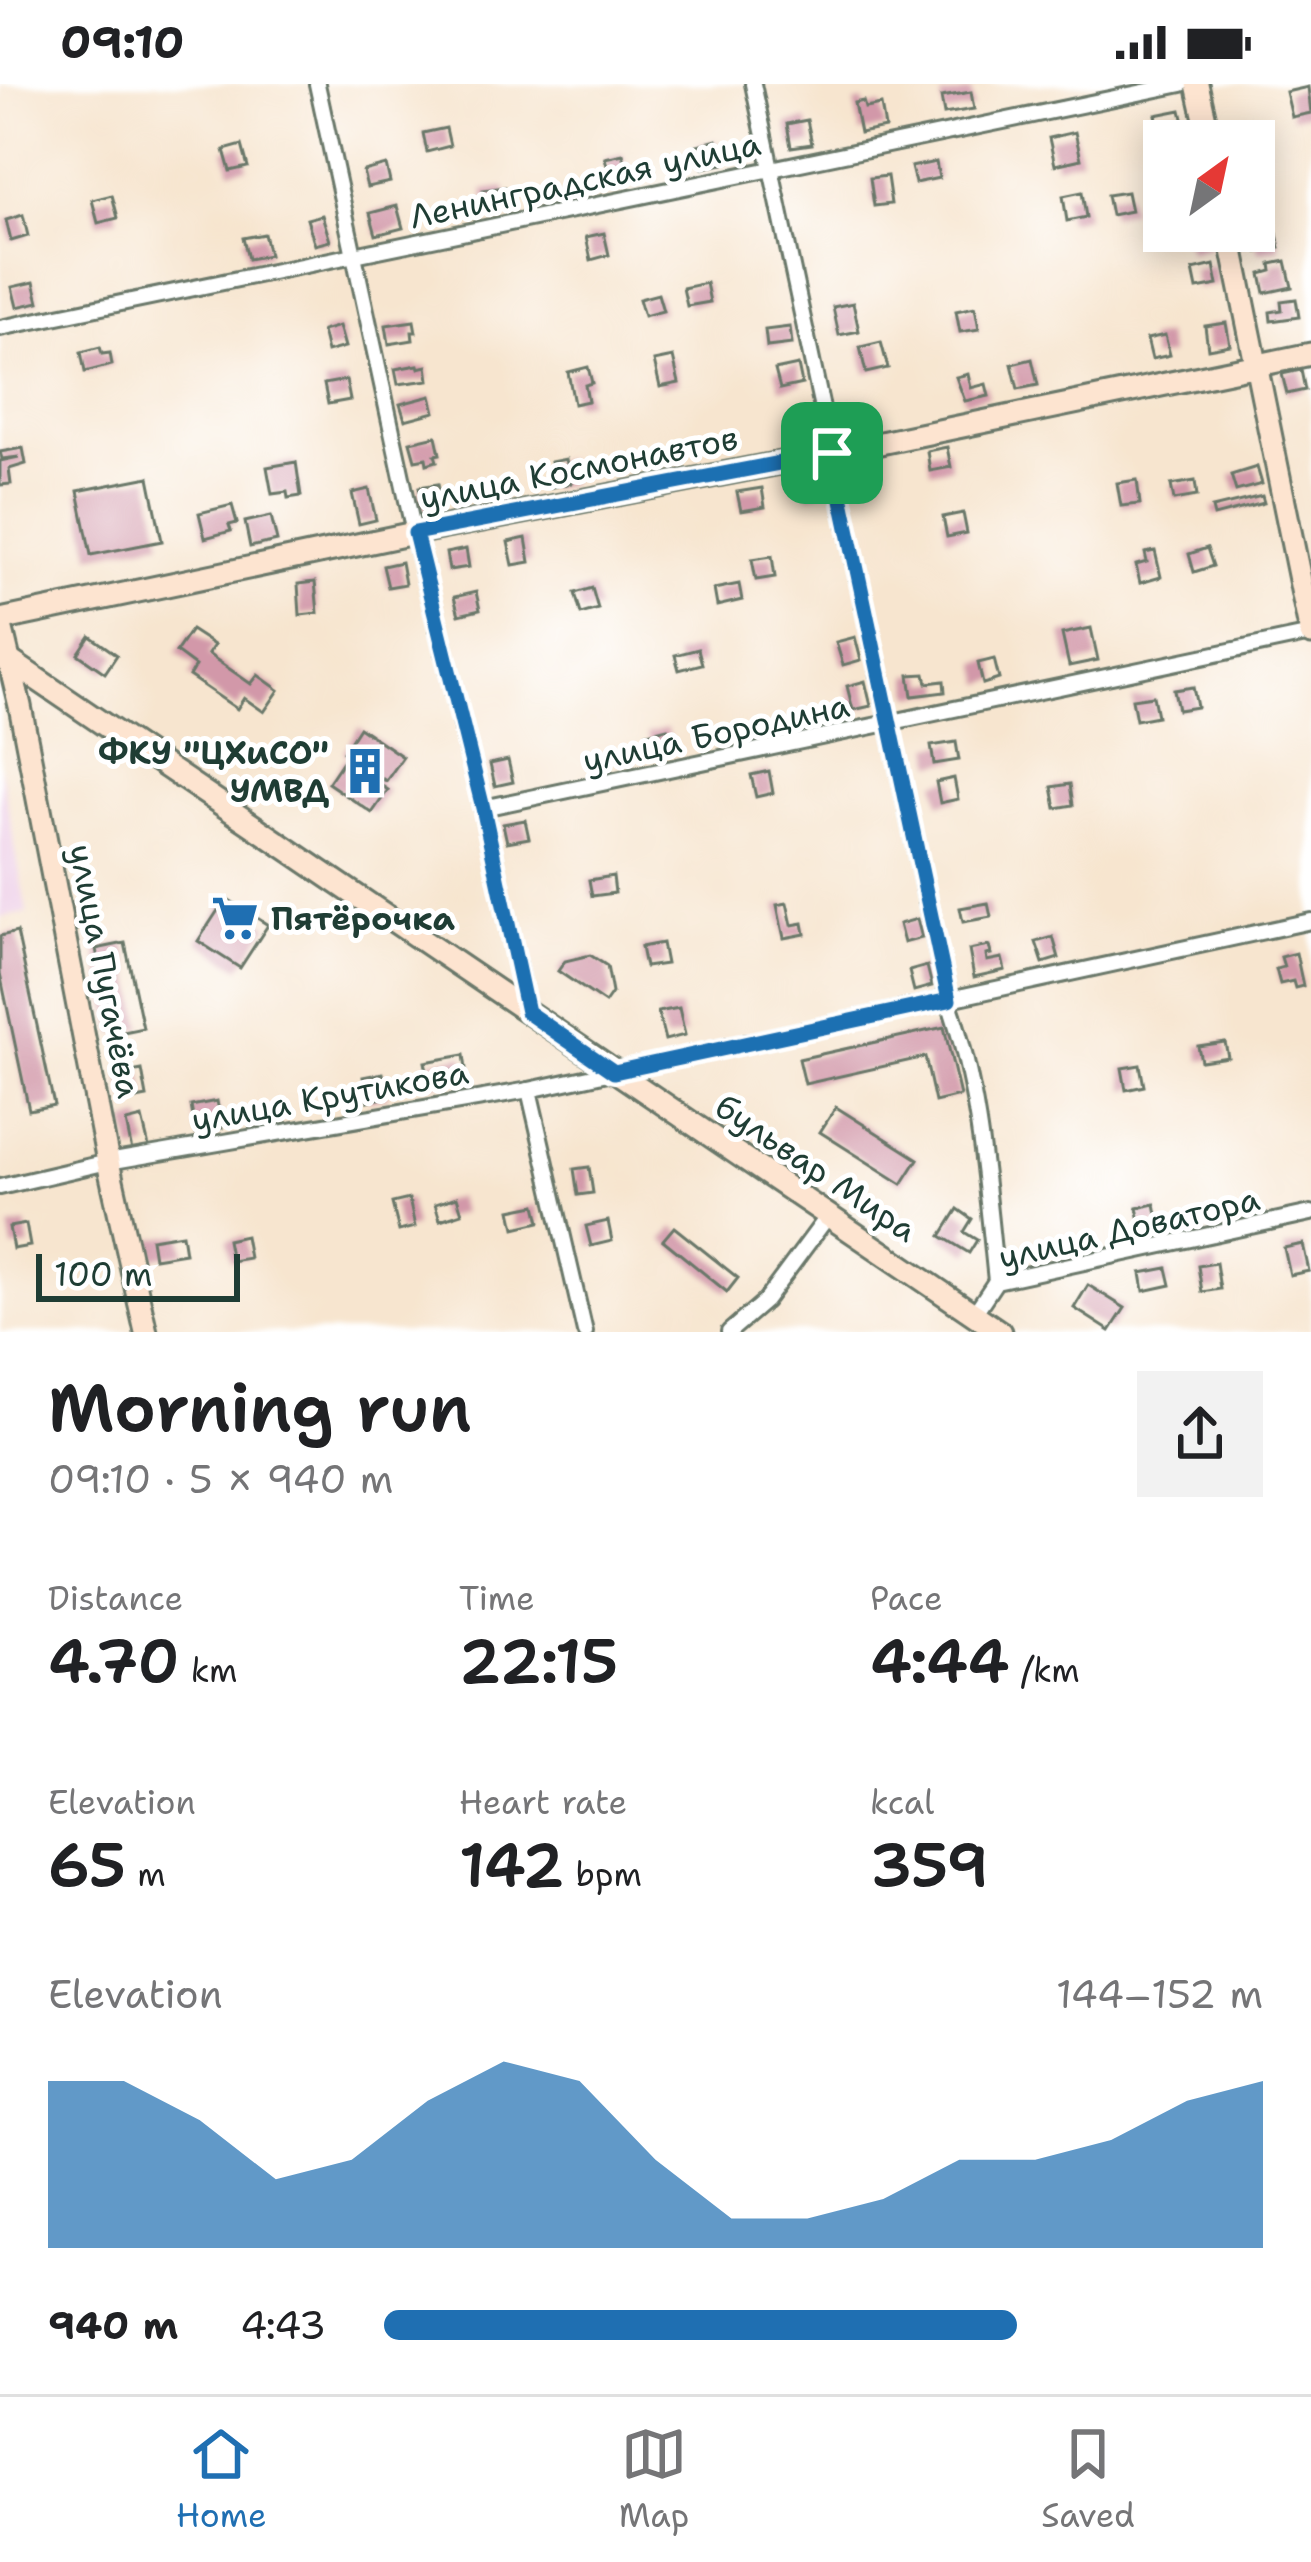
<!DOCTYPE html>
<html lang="en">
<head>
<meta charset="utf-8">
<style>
  body { margin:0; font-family:"Shantell Sans",sans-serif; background:#f2f2f2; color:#202124; height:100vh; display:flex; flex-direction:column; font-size:45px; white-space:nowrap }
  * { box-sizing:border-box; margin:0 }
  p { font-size:39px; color:#757577 }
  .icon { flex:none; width:66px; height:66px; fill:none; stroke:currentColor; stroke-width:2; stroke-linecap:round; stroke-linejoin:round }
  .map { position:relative; height:1248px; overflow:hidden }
  .sheet { display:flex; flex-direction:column; background:#fff; flex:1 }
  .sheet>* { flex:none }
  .needle { width:78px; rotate:33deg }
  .tools { position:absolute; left:1143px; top:36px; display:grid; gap:24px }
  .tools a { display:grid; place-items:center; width:132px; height:132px; border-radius:0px; background:#fff; box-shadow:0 6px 30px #0003; font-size:60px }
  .scale { position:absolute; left:36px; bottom:30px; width:204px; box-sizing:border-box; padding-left:12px; border:6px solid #1f3d34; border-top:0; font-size:33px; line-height:42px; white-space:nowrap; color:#1f3d34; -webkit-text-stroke:9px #fff; paint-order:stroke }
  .pin { position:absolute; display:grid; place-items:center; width:102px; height:102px; color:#fff; margin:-51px; border-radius:24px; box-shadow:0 6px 18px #0006 }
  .round { display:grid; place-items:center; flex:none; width:126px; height:126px; border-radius:0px; background:#f2f2f2 }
  .head { display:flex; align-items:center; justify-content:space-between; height:204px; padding:0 48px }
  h1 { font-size:66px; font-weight:600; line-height:90px }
  .stats { display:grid; grid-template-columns:repeat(3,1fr); gap:18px; height:204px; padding:12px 48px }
  .stats div { display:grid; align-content:center }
  .stats b { font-size:60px; font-weight:600 }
  .stats small { font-size:33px; font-weight:400 }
  .stats p { font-size:33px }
  .chart { height:336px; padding:24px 48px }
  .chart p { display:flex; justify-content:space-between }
  .chart svg { width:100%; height:216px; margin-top:12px; fill:#1f6fb2; opacity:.7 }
  ul { padding:0 48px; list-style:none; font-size:39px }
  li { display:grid; grid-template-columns:192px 144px 1fr; align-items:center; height:90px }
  li i { height:30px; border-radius:15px; background:#1f6fb2 }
  .status { display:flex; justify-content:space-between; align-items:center; height:84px; padding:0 60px; background:#fff; direction:ltr }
  .status svg { height:33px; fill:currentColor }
  .tab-bar { display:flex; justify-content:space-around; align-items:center; height:168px; border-top:3px solid #e0e0e0; background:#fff; font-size:33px; color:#757577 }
  .tab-bar a { display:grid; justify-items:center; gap:6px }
  .tab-bar .on { color:#1f6fb2 }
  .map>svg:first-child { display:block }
  .built { fill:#eed0e8 }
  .building { fill:#d298a9 }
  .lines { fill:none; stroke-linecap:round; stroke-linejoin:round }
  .street-casing { stroke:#6b786a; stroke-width:20 }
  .secondary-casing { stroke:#6b786a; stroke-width:27 }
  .street { stroke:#fff; stroke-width:14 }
  .secondary { stroke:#fde4d0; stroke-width:21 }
  .route-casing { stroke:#fff; stroke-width:24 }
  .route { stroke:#1f6fb2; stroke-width:15 }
  .labels { text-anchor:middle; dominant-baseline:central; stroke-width:10; stroke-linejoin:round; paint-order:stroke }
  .street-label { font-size:33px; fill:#1f3d34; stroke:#fff }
  .poi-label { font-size:33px; font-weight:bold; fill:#1f3d34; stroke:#fff; text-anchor:end }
</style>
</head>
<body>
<div class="status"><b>09:10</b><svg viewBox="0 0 49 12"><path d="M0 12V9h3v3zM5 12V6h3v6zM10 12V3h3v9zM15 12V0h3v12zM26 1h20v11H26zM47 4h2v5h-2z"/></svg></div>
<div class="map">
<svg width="1311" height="1248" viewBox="0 0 1311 1248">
  <rect width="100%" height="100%" fill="#fff"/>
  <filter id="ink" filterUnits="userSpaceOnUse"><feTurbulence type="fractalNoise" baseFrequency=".00833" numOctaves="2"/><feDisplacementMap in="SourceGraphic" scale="24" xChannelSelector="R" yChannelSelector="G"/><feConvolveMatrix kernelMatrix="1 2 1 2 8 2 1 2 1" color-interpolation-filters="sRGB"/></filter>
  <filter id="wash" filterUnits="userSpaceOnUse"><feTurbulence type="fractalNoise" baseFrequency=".004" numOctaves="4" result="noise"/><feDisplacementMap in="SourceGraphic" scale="48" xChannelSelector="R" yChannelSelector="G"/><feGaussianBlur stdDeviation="2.7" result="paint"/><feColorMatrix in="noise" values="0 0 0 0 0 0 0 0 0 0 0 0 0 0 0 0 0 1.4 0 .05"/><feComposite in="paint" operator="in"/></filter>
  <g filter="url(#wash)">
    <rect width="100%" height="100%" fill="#f7e5cf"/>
    <!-- built -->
    <polygon class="built" points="0,681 27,829 0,833"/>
    <g id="blocks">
      <!-- building -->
      <g class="building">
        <polygon points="1308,3 1311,29 1292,33 1286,8"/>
        <polygon points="971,8 974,25 944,30 941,13"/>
        <polygon points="863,17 865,24 881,21 885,44 860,49 854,19"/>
        <polygon points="1181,26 1185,43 1160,48 1156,31"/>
        <polygon points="807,36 812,60 791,63 787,40"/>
        <polygon points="446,44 450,62 427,68 423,49"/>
        <polygon points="1075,48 1081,75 1055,81 1049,54"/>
        <polygon points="717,56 723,80 703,84 697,61"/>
        <polygon points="242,61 248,83 230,87 224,66"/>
        <polygon points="623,70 629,92 611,97 605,74"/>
        <polygon points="936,78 939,94 915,99 911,83"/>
        <polygon points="386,81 390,98 367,103 363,87"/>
        <polygon points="887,92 891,120 874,122 870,94"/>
        <polygon points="505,103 508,123 486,126 483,106"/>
        <polygon points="1082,108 1086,133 1067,137 1063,112"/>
        <polygon points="1127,108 1131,127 1111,131 1107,111"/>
        <polygon points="112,111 118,134 98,139 92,116"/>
        <polygon points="397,122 403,144 376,151 370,129"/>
        <polygon points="23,131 28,152 11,157 6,136"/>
        <polygon points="322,131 330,157 315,161 307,135"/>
        <polygon points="1276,145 1280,164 1258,168 1254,150"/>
        <polygon points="1192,147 1206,147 1210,163 1189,168 1184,149"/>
        <polygon points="604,149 609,171 591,176 586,153"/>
        <polygon points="264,150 269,171 248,175 243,154"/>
        <polygon points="1286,177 1292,203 1265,209 1261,190 1272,187 1271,180"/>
        <polygon points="1214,181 1218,201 1197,205 1193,186"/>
        <polygon points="34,198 39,218 17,223 12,203"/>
        <polygon points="706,199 710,218 687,222 683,204"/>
        <polygon points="658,210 663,227 644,232 639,215"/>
        <polygon points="1296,215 1299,233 1271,237 1270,228 1282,226 1281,217"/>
        <polygon points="853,219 859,247 839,251 833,223"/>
        <polygon points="975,223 979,245 960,248 956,227"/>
        <polygon points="414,237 416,248 412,248 413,256 389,260 386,241"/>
        <polygon points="1226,239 1230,261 1208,265 1205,242"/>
        <polygon points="339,242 345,263 327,268 322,247"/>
        <polygon points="790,243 792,260 767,263 765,246"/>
        <polygon points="1165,251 1170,271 1152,275 1147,255"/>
        <polygon points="881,258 888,284 866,289 860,263"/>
        <polygon points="100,263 102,270 110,269 112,281 85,288 81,268"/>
        <polygon points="673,273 679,299 660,303 654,277"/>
        <polygon points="1032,275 1038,301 1018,305 1012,280"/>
        <polygon points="418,281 419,284 427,282 429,296 398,300 395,285"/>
        <polygon points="798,281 802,300 780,305 775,286"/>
        <polygon points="588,283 592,299 585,301 588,317 574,320 568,288"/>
        <polygon points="1301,286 1305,306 1287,310 1282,290"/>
        <polygon points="968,290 971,304 986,300 989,312 965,317 956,293"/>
        <polygon points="346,296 350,316 328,320 324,300"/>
        <polygon points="431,312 435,328 405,336 400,320"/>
        <polygon points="436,352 440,370 435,371 437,377 427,380 426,374 415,376 410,358"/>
        <polygon points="947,363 951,383 930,387 927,367"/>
        <polygon points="23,364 26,380 9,385 11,400 0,401 0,377 19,373 2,375 0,368"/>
        <polygon points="566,375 571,399 548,404 545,389 553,387 551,378"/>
        <polygon points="296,378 301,412 288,414 287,408 272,410 267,383"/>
        <polygon points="1257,383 1262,400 1236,407 1231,391"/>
        <polygon points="824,387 829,406 808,412 803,392"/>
        <polygon points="149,393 162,457 91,471 78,407"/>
        <polygon points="1137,396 1140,420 1121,422 1117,399"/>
        <polygon points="1195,397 1197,412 1174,416 1171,401"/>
        <polygon points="438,400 442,422 423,426 419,403"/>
        <polygon points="762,404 765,423 741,427 737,408"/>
        <polygon points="369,405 376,436 359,440 352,409"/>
        <polygon points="1262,412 1264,419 1214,432 1212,424"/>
        <polygon points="232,421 237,439 229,441 231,447 205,454 199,429"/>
        <polygon points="963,429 967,449 947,453 943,433"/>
        <polygon points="271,432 277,457 250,463 245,438"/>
        <polygon points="526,454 530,478 513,481 508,458"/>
        <polygon points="1207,464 1213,482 1194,488 1189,470"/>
        <polygon points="466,465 469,483 449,486 446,469"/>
        <polygon points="1155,467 1161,493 1140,499 1136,481 1147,478 1145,469"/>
        <polygon points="772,472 775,493 756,496 752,475"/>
        <polygon points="401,478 405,500 388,503 383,482"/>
        <polygon points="315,498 318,529 300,531 298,500"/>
        <polygon points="739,500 742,516 717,522 714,505"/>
        <polygon points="592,504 598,525 581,530 575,509"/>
        <polygon points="476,508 480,526 459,531 454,513"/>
        <polygon points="1091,544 1098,576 1069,582 1062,550"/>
        <polygon points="191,546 214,561 208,570 251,600 258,591 279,606 264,628 244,614 237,625 189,592 195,582 176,568"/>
        <polygon points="90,552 117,571 105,589 78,570"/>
        <polygon points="855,553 861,576 843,581 836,558"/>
        <polygon points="698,565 702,580 679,586 675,571"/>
        <polygon points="994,575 999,595 983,600 978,579"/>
        <polygon points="925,590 927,599 944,597 945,608 912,612 909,591"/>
        <polygon points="865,597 871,622 853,626 847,602"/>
        <polygon points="1193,603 1197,623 1178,626 1174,606"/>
        <polygon points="1153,612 1157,632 1136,636 1132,615"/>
        <polygon points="359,643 403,673 386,697 383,695 379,700 388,706 372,729 328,699 345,674 351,678 353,675 343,668"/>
        <polygon points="667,644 672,663 652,668 647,649"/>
        <polygon points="956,658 959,676 934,680 931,662"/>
        <polygon points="508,676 513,698 495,702 490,680"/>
        <polygon points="769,687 773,709 756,713 751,691"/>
        <polygon points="954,694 958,715 940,719 936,698"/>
        <polygon points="1070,700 1073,721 1056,724 1052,703"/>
        <polygon points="525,736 529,754 507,758 503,740"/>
        <polygon points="613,792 615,809 592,812 589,796"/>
        <polygon points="226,814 268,841 240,884 198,857"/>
        <polygon points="787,819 792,841 803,839 805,850 784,854 777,821"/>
        <polygon points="988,819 991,833 963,838 960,824"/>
        <polygon points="917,835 922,854 904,859 899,840"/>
        <polygon points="17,848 54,1021 29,1026 0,889 0,852"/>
        <polygon points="1053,853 1059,874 1043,879 1036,858"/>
        <polygon points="125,859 143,944 114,950 96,865"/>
        <polygon points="662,859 666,880 645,883 641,863"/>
        <polygon points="989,862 991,870 986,871 987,877 1002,874 1005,886 974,893 969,866"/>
        <polygon points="1296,869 1303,902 1295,904 1293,897 1280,900 1276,885 1284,883 1281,873"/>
        <polygon points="590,871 607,882 612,909 605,919 558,887 565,877"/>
        <polygon points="927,882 932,902 914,907 909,887"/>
        <polygon points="679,924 685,951 665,956 658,928"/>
        <polygon points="944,943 960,1012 935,1018 925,973 805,1000 799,975"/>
        <polygon points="1225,958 1228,973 1201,977 1198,962"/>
        <polygon points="464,971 466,985 448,988 449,997 430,1001 425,978"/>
        <polygon points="1140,981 1144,1002 1126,1006 1122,984"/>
        <polygon points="142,986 147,1013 126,1017 120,990"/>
        <polygon points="383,989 388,1013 368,1017 363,993"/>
        <polygon points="217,1017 222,1044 196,1050 191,1022"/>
        <polygon points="836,1023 918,1075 902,1100 820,1048"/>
        <polygon points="142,1034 149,1063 132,1067 126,1038"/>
        <polygon points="589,1083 593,1109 578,1111 574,1085"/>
        <polygon points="457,1113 462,1129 440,1136 435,1120"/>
        <polygon points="409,1115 415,1143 399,1147 392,1119"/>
        <polygon points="1155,1120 1159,1140 1142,1144 1137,1124"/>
        <polygon points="536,1121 540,1138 515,1144 511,1126"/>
        <polygon points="958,1125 972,1135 964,1148 977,1156 969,1169 941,1152"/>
        <polygon points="608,1137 612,1157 591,1162 586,1142"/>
        <polygon points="26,1140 30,1162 13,1165 9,1143"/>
        <polygon points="674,1143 738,1194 727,1208 663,1156"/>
        <polygon points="182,1150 185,1169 154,1174 151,1155"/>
        <polygon points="245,1152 249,1174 231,1177 227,1156"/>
        <polygon points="1303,1160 1309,1187 1290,1191 1284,1164"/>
        <polygon points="1216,1179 1220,1205 1202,1208 1198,1182"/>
        <polygon points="1167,1184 1171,1201 1144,1207 1141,1189"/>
        <polygon points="1088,1201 1125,1224 1110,1247 1074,1224"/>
      </g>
    </g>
  </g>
  <g filter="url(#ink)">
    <use href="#blocks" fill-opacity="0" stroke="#6b786a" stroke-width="3"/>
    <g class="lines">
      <defs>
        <g id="street">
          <polyline points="317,0 414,449 483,724 527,929"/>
          <path d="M753,0L948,916C980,1005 986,1102 996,1197"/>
          <path d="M0,244C394,165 788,80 1182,0"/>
          <polyline points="483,724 1311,550"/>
          <polyline points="0,1103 108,1078 529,1006"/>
          <polyline points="974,1230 996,1197 1311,1129"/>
          <polyline points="585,1248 529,1006 1311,837"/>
          <polyline points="729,1248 765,1217 828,1132"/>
        </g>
        <g id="secondary">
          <polyline points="1197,0 1210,57"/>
          <polyline points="1229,147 1311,550"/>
          <polyline points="0,536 414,449 832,369 1311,270"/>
          <polyline points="0,538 20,622 108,1078 146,1248"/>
          <polyline points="0,570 1000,1248"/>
        </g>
      </defs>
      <!-- street casing -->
      <use href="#street" class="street-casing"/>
      <!-- secondary casing -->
      <use href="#secondary" class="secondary-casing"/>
      <!-- street -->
      <use href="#street" class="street"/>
      <!-- secondary -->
      <use href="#secondary" class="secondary"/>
    </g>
  </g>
  <g class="lines" filter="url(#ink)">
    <defs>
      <polygon id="route" points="832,369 949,916 614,988 527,928 483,724 415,449"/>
    </defs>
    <!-- route casing -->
    <use href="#route" class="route-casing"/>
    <!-- route -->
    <use href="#route" class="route"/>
  </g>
  <!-- icons -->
  <defs>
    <symbol id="building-bare" viewBox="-9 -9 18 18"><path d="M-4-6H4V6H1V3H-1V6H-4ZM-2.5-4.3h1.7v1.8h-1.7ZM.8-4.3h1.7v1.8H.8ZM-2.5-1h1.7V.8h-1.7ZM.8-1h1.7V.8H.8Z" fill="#1f6fb2" stroke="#fff" stroke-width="2.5" paint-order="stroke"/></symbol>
    <symbol id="supermarket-bare" viewBox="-9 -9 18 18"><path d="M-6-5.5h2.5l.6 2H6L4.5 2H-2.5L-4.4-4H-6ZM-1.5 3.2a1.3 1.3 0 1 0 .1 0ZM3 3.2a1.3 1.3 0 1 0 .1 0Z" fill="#1f6fb2" stroke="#fff" stroke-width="2.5" paint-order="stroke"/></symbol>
  </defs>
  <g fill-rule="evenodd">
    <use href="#building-bare" x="332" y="654" width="66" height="66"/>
    <use href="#supermarket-bare" x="202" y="801" width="66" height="66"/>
  </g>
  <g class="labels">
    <!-- street labels -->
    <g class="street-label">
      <text transform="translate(585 96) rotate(-12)">Ленинградская улица</text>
      <text transform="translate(579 384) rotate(-11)">улица Космонавтов</text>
      <text transform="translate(716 649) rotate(-12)">улица Бородина</text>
      <text transform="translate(105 887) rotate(79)">улица Пугачёва</text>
      <text transform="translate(330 1012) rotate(-10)">улица Крутикова</text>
      <text transform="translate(816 1084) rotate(34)">бульвар Мира</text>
      <text transform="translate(1129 1144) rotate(-13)">улица Доватора</text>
    </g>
    <!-- poi labels -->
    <g class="poi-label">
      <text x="329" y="668">ФКУ "ЦХиСО"<tspan x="329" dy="38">УМВД</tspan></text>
      <text x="271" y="834" text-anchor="start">Пятёрочка</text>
    </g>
  </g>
</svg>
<div class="tools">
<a><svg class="needle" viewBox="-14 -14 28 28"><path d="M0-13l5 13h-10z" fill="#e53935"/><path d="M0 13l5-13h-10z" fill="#757577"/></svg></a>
</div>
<div class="scale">100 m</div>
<div class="pin" style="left:832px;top:369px;background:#1e9e55"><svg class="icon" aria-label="arrive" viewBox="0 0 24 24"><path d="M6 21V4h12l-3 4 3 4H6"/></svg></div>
</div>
<section class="sheet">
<div class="head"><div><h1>Morning run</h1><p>09:10 · 5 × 940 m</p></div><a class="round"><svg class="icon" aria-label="share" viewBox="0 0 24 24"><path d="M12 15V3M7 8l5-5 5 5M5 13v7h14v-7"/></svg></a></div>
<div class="stats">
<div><p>Distance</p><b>4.70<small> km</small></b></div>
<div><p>Time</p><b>22:15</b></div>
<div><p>Pace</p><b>4:44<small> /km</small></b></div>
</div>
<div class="stats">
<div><p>Elevation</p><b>65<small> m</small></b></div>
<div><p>Heart rate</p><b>142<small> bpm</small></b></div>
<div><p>kcal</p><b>359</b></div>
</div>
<div class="chart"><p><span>Elevation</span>144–152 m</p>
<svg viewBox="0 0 160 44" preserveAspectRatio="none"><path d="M0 44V10L10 10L20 18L30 30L40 26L50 14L60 6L70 10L80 26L90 38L100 38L110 34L120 26L130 26L140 22L150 14L160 10V44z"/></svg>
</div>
<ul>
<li><b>940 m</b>4:43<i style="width:72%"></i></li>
</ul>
</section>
<nav class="tab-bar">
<a class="on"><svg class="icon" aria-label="home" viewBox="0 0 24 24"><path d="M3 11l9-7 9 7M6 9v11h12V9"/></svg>Home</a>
<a><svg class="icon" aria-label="map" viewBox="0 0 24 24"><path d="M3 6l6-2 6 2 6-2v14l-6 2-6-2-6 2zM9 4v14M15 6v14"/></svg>Map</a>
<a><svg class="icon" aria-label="saved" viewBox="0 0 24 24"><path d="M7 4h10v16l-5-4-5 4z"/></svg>Saved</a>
</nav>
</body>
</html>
